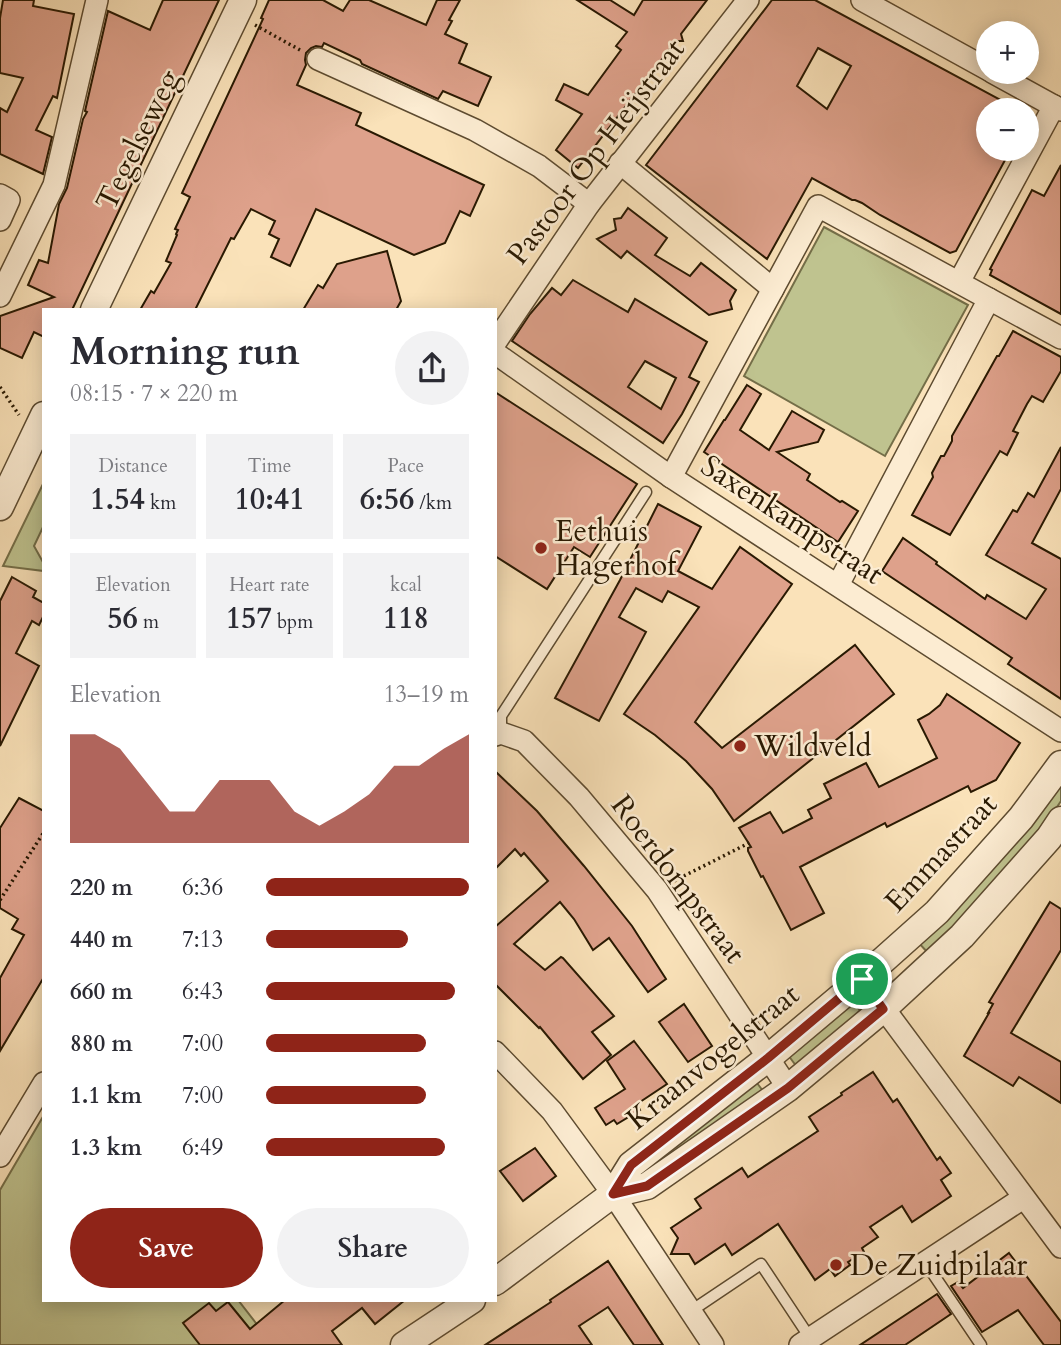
<!DOCTYPE html>
<html lang="en">
<head>
<meta charset="utf-8">
<style>
  body { margin:0; font-family:Cardo,serif; background:#f2f2f3; color:#2b2b33; height:100vh; display:flex; flex-direction:column; font-size:26px; white-space:nowrap }
  * { box-sizing:border-box; margin:0 }
  p { font-size:23px; color:#7c7c81 }
  .icon { flex:none; width:38px; height:38px; fill:none; stroke:currentColor; stroke-width:2; stroke-linecap:round; stroke-linejoin:round }
  .map { position:relative; flex:1; overflow:hidden }
  .side { position:absolute; left:42px; top:308px; width:455px; height:994px; display:flex; flex-direction:column; background:#fff; border-radius:0px; box-shadow:0 4px 18px #0003 }
  .side>* { flex:none }
  .tools { position:absolute; left:976px; top:21px; display:grid; gap:14px }
  .tools a { display:grid; place-items:center; width:63px; height:63px; border-radius:50%; background:#fff; box-shadow:0 4px 18px #0003; font-size:35px }
  .pin { position:absolute; display:grid; place-items:center; width:60px; height:60px; color:#fff; margin:-30px; border:4px solid #fff; border-radius:50%; box-shadow:0 2px 7px #0007 }
  .round { display:grid; place-items:center; flex:none; width:74px; height:74px; border-radius:37px; background:#f2f2f3 }
  .headline { display:flex; align-items:center; justify-content:space-between; height:119px; padding:0 28px }
  h1 { font-size:38px; font-weight:700; line-height:52px }
  .metrics { display:grid; grid-template-columns:repeat(3,1fr); gap:10px; height:119px; padding:7px 28px }
  .metrics div { display:grid; align-content:center; border-radius:0px; background:#f2f2f3; text-align:center }
  .metrics b { font-size:30px; font-weight:700 }
  .metrics small { font-size:19px; font-weight:400 }
  .metrics p { font-size:19px }
  .chart { height:196px; padding:14px 28px }
  .chart p { display:flex; justify-content:space-between }
  .chart svg { width:100%; height:126px; margin-top:7px; fill:#8f2418; opacity:.7 }
  .action { display:flex; gap:14px; margin-top:auto; padding:14px 28px }
  .action a { flex:1; height:80px; border-radius:42px; background:#8f2418; color:#fff; font-size:28px; font-weight:700; line-height:80px; text-align:center }
  .action a+a { background:#f2f2f3; color:#2b2b33 }
  ul { padding:0 28px; list-style:none; font-size:23px }
  li { display:grid; grid-template-columns:112px 84px 1fr; align-items:center; height:52px }
  li i { height:18px; border-radius:9px; background:#8f2418 }
  .map>svg:first-child { display:block }
  .green { fill:#bfc38f; stroke:#746e48; stroke-width:2 }
  .building { fill:#dea18b; stroke:#291902; stroke-width:2; fill-rule:evenodd }
  .lines { fill:none; stroke-linecap:round; stroke-linejoin:round }
  .service-casing { stroke:#5d4b30; stroke-width:13 }
  .minor-casing { stroke:#5d4b30; stroke-width:24 }
  .tertiary-casing { stroke:#5d4b30; stroke-width:29 }
  .path { stroke:#291902; stroke-width:3.5; stroke-dasharray:2 3.5; stroke-linecap:butt }
  .service { stroke:#fcecd2; stroke-width:10 }
  .minor { stroke:#fcecd2; stroke-width:21 }
  .tertiary { stroke:#fcecd2; stroke-width:26 }
  .route-casing { stroke:#fff; stroke-width:14 }
  .route { stroke:#8f2418; stroke-width:9 }
  .poi-dot { fill:#8f2418; stroke:#fcecd2; stroke-width:2.5 }
  .labels { text-anchor:middle; dominant-baseline:central; stroke-width:5; stroke-linejoin:round; paint-order:stroke }
  .street-label { font-size:30px; fill:#291902; stroke:#fcecd2 }
  .poi-label { font-size:30px; fill:#291902; stroke:#fcecd2; text-anchor:start }
</style>
</head>
<body>
<div class="map">
<svg width="1061" height="1345" viewBox="0 0 1061 1345">
  <rect width="100%" height="100%" fill="#fae2b9"/>
  <filter id="stains"><feTurbulence type="fractalNoise" baseFrequency=".00286" numOctaves="4"/><feColorMatrix values="0 0 0 0 .2 0 0 0 0 .09 0 0 0 0 .02 0 0 0 .5 -.17"/></filter>
  <radialGradient id="worn" r=".72"><stop offset=".6" stop-color="#630" stop-opacity="0"/><stop offset="1" stop-color="#630" stop-opacity=".3"/></radialGradient>
  <!-- green -->
  <g class="green">
    <polygon points="824,227 968,305 885,456 744,376"/>
    <polygon points="44,482 44,525 34,546 44,564 44,571 3,566"/>
    <polygon points="1061,776 1061,801 1040,832 929,954 916,940"/>
    <polygon points="852,1000 861,1012 797,1067 788,1055"/>
    <polygon points="754,1079 763,1091 642,1180 636,1171"/>
    <polygon points="44,1115 44,1300 238,1300 273,1345 0,1345 0,1190"/>
  </g>
  <!-- building -->
  <g class="building">
    <polygon points="3,0 34,0 33,6 74,14 57,98 53,96 36,130 52,137 43,174 0,154 0,108 7,112 23,78 0,73 0,18"/>
    <polygon points="163,0 219,0 72,310 44,310 44,337 34,332 22,358 0,348 0,316 54,297 28,285 39,260 48,263 59,204 67,188 83,119 87,112 85,111 108,11 150,30"/>
    <polygon points="269,0 323,0 343,11 350,0 369,0 426,25 437,0 460,0 449,20 452,21 445,34 467,44 459,63 491,77 478,106 443,91 438,99 362,64 360,60 324,43 322,47 316,46 311,48 306,53 305,60 306,65 297,85 361,113 356,125 484,185 470,216 460,211 445,243 414,255 316,209 290,266 271,257 279,239 269,234 275,221 251,209 234,239 231,238 195,310 140,310 151,291 154,293 171,263 166,261 177,235 176,234 178,230 175,229 190,197 182,193 263,19 261,18"/>
    <polygon points="577,0 610,0 634,15 643,0 707,0 681,34 683,41 676,41 578,168 556,150 582,114 556,100 564,84 588,95 621,50 616,46 627,32"/>
    <path d="M772,0H815L1019,110H989V149H1011L956,251L950,253L880,215L862,203L855,200H852L812,178L767,259L646,165ZM818,48L851,66L827,109L797,86Z"/>
    <polygon points="1061,165 1061,314 990,275 992,270 990,269 1032,190 1044,196"/>
    <polygon points="628,208 667,238 655,255 690,276 701,263 736,290 730,301 732,309 709,315 627,251 621,258 597,239 616,230 614,219 621,218"/>
    <polygon points="387,251 401,301 396,310 303,310 318,285 323,288 337,264"/>
    <path d="M573,280L628,312L635,299L707,342L689,377L699,382L682,414L663,443L512,341L530,314L552,288L561,295ZM645,361L676,378L661,409L628,387Z"/>
    <polygon points="1013,331 1061,357 1061,371 1043,402 1032,396 1027,404 1013,431 1018,433 1007,455 1000,451 950,535 912,515 933,477 932,473 941,456 944,456 952,441 952,436 968,408 997,356 999,356"/>
    <polygon points="747,385 761,394 740,430 769,450 792,411 824,430 818,442 777,452 810,474 807,480 840,502 842,501 858,511 838,542 704,452 724,420 725,420"/>
    <polygon points="495,392 637,484 590,557 574,547 547,589 495,556"/>
    <polygon points="1061,447 1061,489 1032,543 1061,559 1061,699 1008,664 1012,658 882,571 903,538 937,562 936,564 985,599 987,595 1026,619 1046,589 986,555 1013,510 1017,512 1028,493 1034,497"/>
    <polygon points="658,504 701,527 678,571 712,589 740,547 792,584 695,722 722,748 855,645 894,694 734,821 712,789 686,761 655,735 624,714 699,607 668,591 662,602 636,588 619,617 646,632 599,721 555,698 620,580"/>
    <polygon points="12,577 36,591 33,597 44,603 44,615 39,625 32,621 16,653 39,666 0,746 0,601"/>
    <polygon points="947,694 1020,743 996,780 971,792 968,786 887,827 885,823 800,867 824,913 791,930 763,876 761,877 748,851 748,848 751,847 739,828 770,812 783,833 812,818 808,810 831,798 824,784 866,763 879,787 937,758 918,720 929,714 940,705"/>
    <polygon points="495,771 537,811 584,866 632,926 666,979 648,992 609,938 593,950 574,919 560,902 514,944 545,970 561,957 563,958 614,1016 592,1032 611,1055 583,1079 540,1027 539,1028 495,984 495,927 548,881 524,853 521,856 515,849 495,869"/>
    <polygon points="19,798 44,811 44,977 0,1051 0,978 24,935 12,929 18,919 0,908 0,828"/>
    <polygon points="1050,902 1061,909 1061,950 1011,1033 1061,1062 1061,1103 1019,1077 1013,1086 964,1056 989,1013 988,1013 993,1004 989,1002"/>
    <polygon points="684,1004 712,1046 688,1062 659,1022"/>
    <polygon points="634,1041 667,1084 637,1104 640,1110 617,1124 614,1120 606,1125 595,1108 625,1089 607,1061"/>
    <polygon points="873,1072 893,1102 897,1099 937,1160 940,1157 951,1173 941,1180 951,1196 912,1222 902,1206 870,1227 878,1237 862,1248 864,1252 848,1262 850,1265 835,1276 830,1269 815,1280 778,1224 732,1255 725,1244 695,1264 689,1254 671,1254 678,1238 671,1228 701,1208 695,1199 742,1168 748,1177 818,1131 809,1117 842,1095 841,1093"/>
    <polygon points="535,1148 556,1176 523,1201 500,1171"/>
    <polygon points="1009,1253 1061,1322 1061,1345 1044,1345 1018,1310 982,1332 951,1286 958,1282 963,1288"/>
    <polygon points="608,1261 663,1345 634,1345 608,1307 579,1326 592,1345 485,1345 551,1302 550,1300"/>
    <polygon points="937,1294 951,1314 905,1345 860,1345"/>
    <polygon points="285,1300 405,1300 375,1324 362,1308 332,1331 342,1345 200,1345 183,1323 209,1303 216,1311 228,1302 250,1329"/>
  </g>
  <g class="lines">
    <defs>
      <g id="service">
        <polyline points="501,733 501,716 646,492"/>
        <polyline points="925,1262 981,1345"/>
        <polyline points="691,1311 761,1264 810,1338"/>
      </g>
      <g id="minor">
        <polyline points="862,0 989,70"/>
        <polyline points="318,59 475,130 539,166 589,204"/>
        <polyline points="992,72 1061,110"/>
        <polyline points="620,163 773,289"/>
        <polyline points="0,195 9,200 0,220"/>
        <polyline points="959,282 1054,106"/>
        <polyline points="0,296 54,185 97,0"/>
        <polyline points="989,299 1061,338"/>
        <polyline points="495,343 589,204 748,0"/>
        <polyline points="495,353 671,477 1061,731"/>
        <polyline points="671,477 818,206 989,299 838,585"/>
        <polyline points="495,735 501,733 524,741 579,797 657,890 788,1088"/>
        <polyline points="862,979 1061,1247"/>
        <polyline points="495,1052 552,1111 613,1194 713,1345"/>
        <polyline points="0,1156 44,1083"/>
        <polyline points="800,1345 1023,1198"/>
      </g>
      <g id="tertiary">
        <polyline points="94,310 243,0"/>
        <polyline points="0,507 44,415"/>
        <polyline points="613,1194 647,1186 788,1088 883,1009 962,936 1049,838 1061,820"/>
        <polyline points="495,1282 613,1194 631,1165 768,1058 862,979 937,912 1021,818 1061,764"/>
        <polyline points="404,1345 472,1300"/>
      </g>
    </defs>
    <!-- service casing -->
    <use href="#service" class="service-casing"/>
    <!-- minor casing -->
    <use href="#minor" class="minor-casing"/>
    <!-- tertiary casing -->
    <use href="#tertiary" class="tertiary-casing"/>
    <!-- path -->
    <g class="path">
      <polyline points="255,25 300,50"/>
      <polyline points="0,387 19,415"/>
      <polyline points="674,881 751,842"/>
      <polyline points="0,900 44,832"/>
    </g>
    <!-- service -->
    <use href="#service" class="service"/>
    <!-- minor -->
    <use href="#minor" class="minor"/>
    <!-- tertiary -->
    <use href="#tertiary" class="tertiary"/>
  </g>
  <g class="lines">
    <defs>
      <polygon id="route" points="862,979 883,1009 788,1088 647,1186 613,1194 631,1165 768,1058"/>
    </defs>
    <!-- route casing -->
    <use href="#route" class="route-casing"/>
    <!-- route -->
    <use href="#route" class="route"/>
  </g>
  <!-- markers -->
  <g class="poi-dot">
    <circle cx="541" cy="548" r="7"/>
    <circle cx="740" cy="746" r="7"/>
    <circle cx="836" cy="1265" r="7"/>
  </g>
  <g class="labels">
    <!-- street labels -->
    <g class="street-label">
      <text transform="translate(138 140) rotate(-64)">Tegelseweg</text>
      <text transform="translate(596 152) rotate(-53)">Pastoor Op Heijstraat</text>
      <text transform="translate(792 520) rotate(33)">Saxenkampstraat</text>
      <text transform="translate(941 853) rotate(-47)">Emmastraat</text>
      <text transform="translate(678 879) rotate(53)">Roerdompstraat</text>
      <text transform="translate(713 1057) rotate(-39)">Kraanvogelstraat</text>
    </g>
    <!-- poi labels -->
    <g class="poi-label">
      <text x="555" y="531">Eethuis<tspan x="555" dy="34">Hagerhof</tspan></text>
      <text x="754" y="746">Wildveld</text>
      <text x="850" y="1265">De Zuidpilaar</text>
    </g>
  </g>
  <rect width="100%" height="100%" filter="url(#stains)"/>
  <rect width="100%" height="100%" fill="url(#worn)"/>
</svg>
<div class="tools">
<a>+</a>
<a>−</a>
</div>
<div class="pin" style="left:862px;top:979px;background:#1e9e55"><svg class="icon" aria-label="arrive" viewBox="0 0 24 24"><path d="M6 21V4h12l-3 4 3 4H6"/></svg></div>
<section class="side">
<div class="headline"><div><h1>Morning run</h1><p>08:15 · 7 × 220 m</p></div><a class="round"><svg class="icon" aria-label="share" viewBox="0 0 24 24"><path d="M12 15V3M7 8l5-5 5 5M5 13v7h14v-7"/></svg></a></div>
<div class="metrics">
<div><p>Distance</p><b>1.54<small> km</small></b></div>
<div><p>Time</p><b>10:41</b></div>
<div><p>Pace</p><b>6:56<small> /km</small></b></div>
</div>
<div class="metrics">
<div><p>Elevation</p><b>56<small> m</small></b></div>
<div><p>Heart rate</p><b>157<small> bpm</small></b></div>
<div><p>kcal</p><b>118</b></div>
</div>
<div class="chart"><p><span>Elevation</span>13–19 m</p>
<svg viewBox="0 0 160 44" preserveAspectRatio="none"><path d="M0 44V6L10 6L20 11L30 22L40 33L50 33L60 22L70 22L80 22L90 33L100 38L110 33L120 27L130 17L140 17L150 11L160 6V44z"/></svg>
</div>
<ul>
<li><b>220 m</b>6:36<i style="width:100%"></i></li>
<li><b>440 m</b>7:13<i style="width:70%"></i></li>
<li><b>660 m</b>6:43<i style="width:93%"></i></li>
<li><b>880 m</b>7:00<i style="width:79%"></i></li>
<li><b>1.1 km</b>7:00<i style="width:79%"></i></li>
<li><b>1.3 km</b>6:49<i style="width:88%"></i></li>
</ul>
<div class="action"><a>Save</a><a>Share</a></div>
</section>
</div>
</body>
</html>
